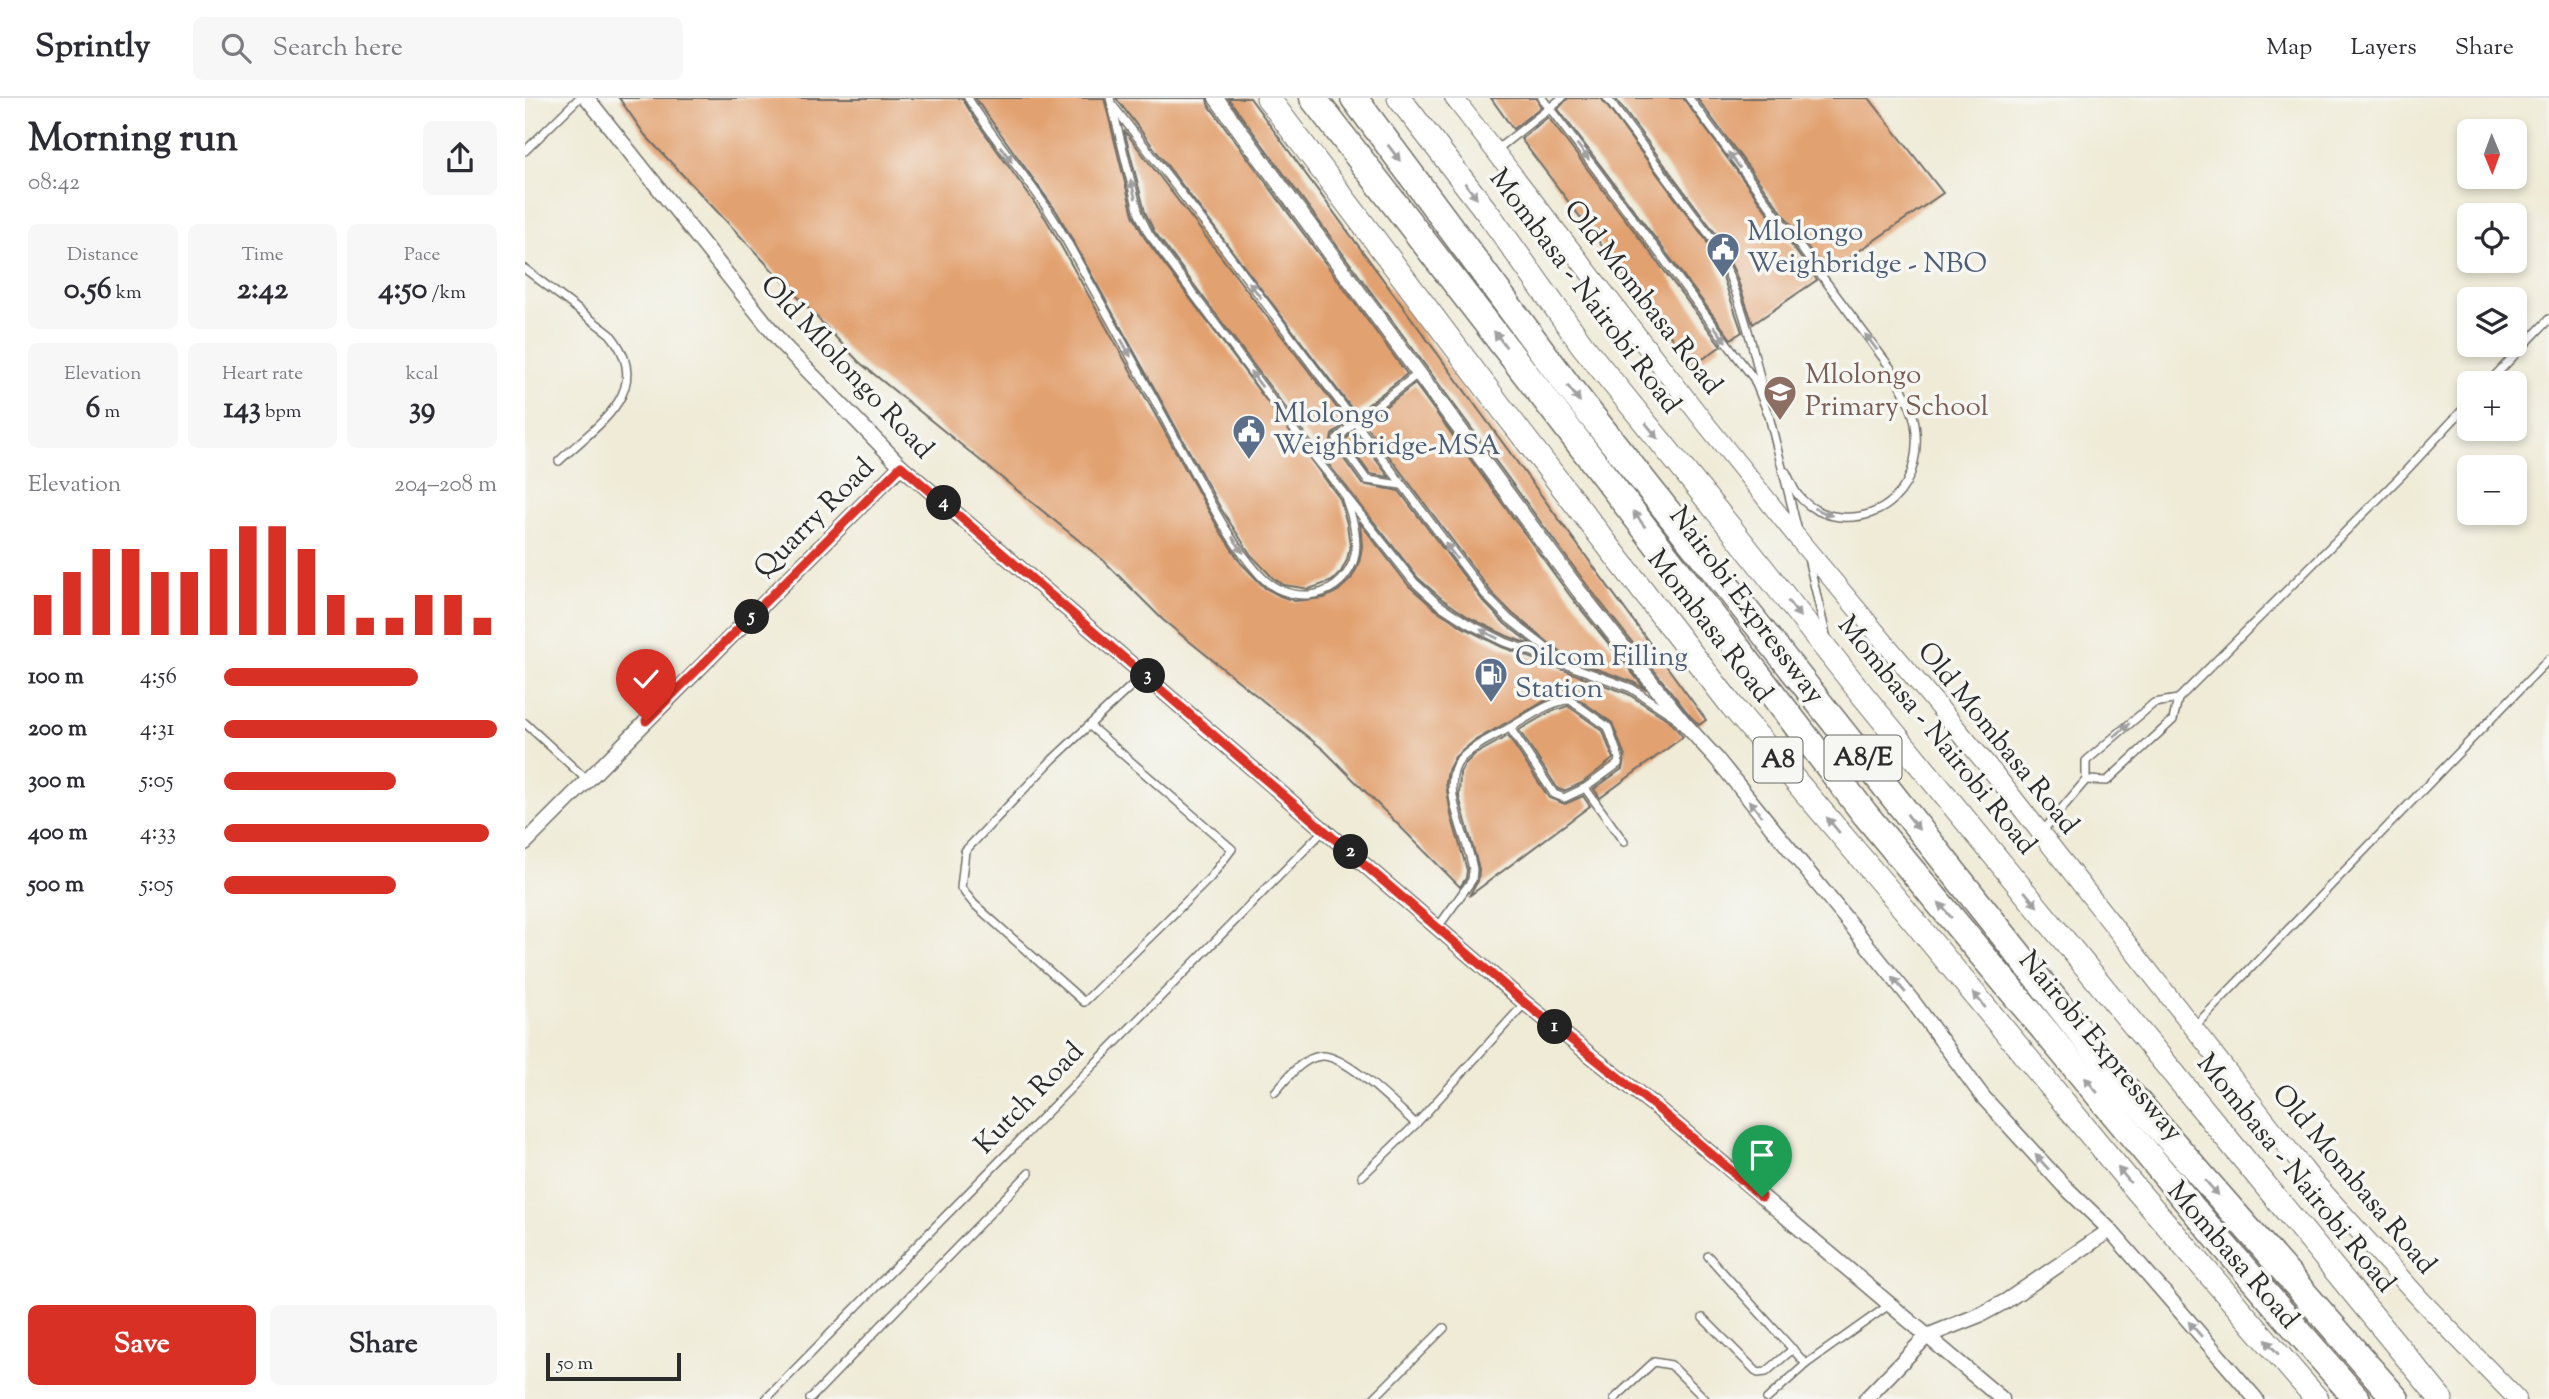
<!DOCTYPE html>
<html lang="en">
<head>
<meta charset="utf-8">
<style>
  body { margin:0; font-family:"Sorts Mill Goudy",serif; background:#f7f7f7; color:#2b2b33; height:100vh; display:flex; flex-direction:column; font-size:26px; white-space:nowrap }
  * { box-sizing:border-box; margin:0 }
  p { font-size:23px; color:#7c7c81 }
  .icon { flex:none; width:38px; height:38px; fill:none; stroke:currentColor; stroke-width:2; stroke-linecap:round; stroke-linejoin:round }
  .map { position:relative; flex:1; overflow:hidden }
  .side { display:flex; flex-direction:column; background:#fff; width:525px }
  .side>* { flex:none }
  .needle { width:46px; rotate:179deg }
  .fabs { position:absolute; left:1932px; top:21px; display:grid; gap:14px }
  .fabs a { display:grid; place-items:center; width:70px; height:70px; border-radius:10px; background:#fff; box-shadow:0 4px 10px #0003; font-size:35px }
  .scale { position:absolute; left:21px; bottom:18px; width:135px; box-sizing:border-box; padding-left:7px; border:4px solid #2b2b2b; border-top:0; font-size:19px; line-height:24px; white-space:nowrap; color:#2b2b2b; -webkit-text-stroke:5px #f6f6f2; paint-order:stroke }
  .pin { position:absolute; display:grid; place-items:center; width:60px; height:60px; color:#fff; margin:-72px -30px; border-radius:50% 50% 50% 0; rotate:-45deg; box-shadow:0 0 7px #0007 }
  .pin .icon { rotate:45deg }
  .km { position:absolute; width:35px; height:35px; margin:-18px; border-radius:50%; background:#222; color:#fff; font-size:19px; line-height:35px; text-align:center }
  .round { display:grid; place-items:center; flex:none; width:74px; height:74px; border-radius:10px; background:#f7f7f7 }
  .overview { display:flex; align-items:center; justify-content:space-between; height:119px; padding:0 28px }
  h1 { font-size:38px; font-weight:700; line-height:52px }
  .metrics { display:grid; grid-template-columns:repeat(3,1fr); gap:10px; height:119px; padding:7px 28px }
  .metrics div { display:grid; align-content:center; border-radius:10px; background:#f7f7f7; text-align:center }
  .metrics b { font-size:30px; font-weight:700 }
  .metrics small { font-size:19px; font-weight:400 }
  .metrics p { font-size:19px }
  .chart { height:196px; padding:14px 28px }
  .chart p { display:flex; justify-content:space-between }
  .chart svg { width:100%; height:126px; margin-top:7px; stroke:#d93025; stroke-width:6 }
  .action { display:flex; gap:14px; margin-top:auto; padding:14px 28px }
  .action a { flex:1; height:80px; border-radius:10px; background:#d93025; color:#fff; font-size:28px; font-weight:700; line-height:80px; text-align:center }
  .action a+a { background:#f7f7f7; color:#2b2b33 }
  ul { padding:0 28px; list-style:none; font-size:23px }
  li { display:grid; grid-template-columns:112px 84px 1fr; align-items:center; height:52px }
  li i { height:18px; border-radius:9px; background:#d93025 }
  header { display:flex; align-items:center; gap:42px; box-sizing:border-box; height:98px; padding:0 35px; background:#fff; border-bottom:2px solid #e1e1e2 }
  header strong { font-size:33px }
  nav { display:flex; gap:38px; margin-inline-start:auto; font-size:24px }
  .search { width:490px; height:63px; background:#f7f7f7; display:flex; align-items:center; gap:18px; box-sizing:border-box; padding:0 24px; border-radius:10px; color:#7c7c81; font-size:26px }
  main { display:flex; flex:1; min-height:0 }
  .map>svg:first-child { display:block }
  .building { fill:#e2a170 }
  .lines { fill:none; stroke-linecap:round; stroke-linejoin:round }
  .service-casing { stroke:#706e67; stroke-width:10 }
  .minor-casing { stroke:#706e67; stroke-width:17 }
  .tertiary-casing { stroke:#706e67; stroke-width:20 }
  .trunk-casing { stroke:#706e67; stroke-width:25 }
  .motorway-casing { stroke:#706e67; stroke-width:29 }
  .service { stroke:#fff; stroke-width:7 }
  .minor { stroke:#fff; stroke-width:14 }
  .tertiary { stroke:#fff; stroke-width:18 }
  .trunk { stroke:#fff; stroke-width:23 }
  .motorway { stroke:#fff; stroke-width:26 }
  .oneway { fill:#a0a0a0 }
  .route-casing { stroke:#fff; stroke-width:14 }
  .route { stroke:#d93025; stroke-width:9 }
  .labels { text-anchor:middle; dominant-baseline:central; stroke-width:7; stroke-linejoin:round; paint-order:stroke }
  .shield { fill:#f6f6f2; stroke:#686867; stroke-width:2 }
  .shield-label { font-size:26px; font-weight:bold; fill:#2b2b2b }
  .service-label { font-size:28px; fill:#4e5e75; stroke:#f6f6f2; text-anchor:start }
  .street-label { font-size:28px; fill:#2b2b2b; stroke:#f6f6f2 }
  .education-label { font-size:28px; fill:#785e54; stroke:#f6f6f2; text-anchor:start }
</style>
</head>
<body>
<header>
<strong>Sprintly</strong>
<div class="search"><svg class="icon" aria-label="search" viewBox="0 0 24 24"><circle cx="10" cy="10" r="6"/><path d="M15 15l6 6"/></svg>Search here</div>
<nav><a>Map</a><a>Layers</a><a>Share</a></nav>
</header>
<main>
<section class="side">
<div class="overview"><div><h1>Morning run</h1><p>08:42</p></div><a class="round"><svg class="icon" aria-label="share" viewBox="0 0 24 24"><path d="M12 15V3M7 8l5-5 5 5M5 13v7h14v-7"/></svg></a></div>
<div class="metrics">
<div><p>Distance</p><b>0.56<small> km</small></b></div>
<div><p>Time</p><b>2:42</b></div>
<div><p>Pace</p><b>4:50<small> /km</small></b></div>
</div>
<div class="metrics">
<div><p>Elevation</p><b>6<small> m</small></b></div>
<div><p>Heart rate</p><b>143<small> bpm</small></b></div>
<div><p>kcal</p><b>39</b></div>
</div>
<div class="chart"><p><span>Elevation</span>204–208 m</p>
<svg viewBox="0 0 160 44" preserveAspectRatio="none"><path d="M5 44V30M15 44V22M25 44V14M35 44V14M45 44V22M55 44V22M65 44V14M75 44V6M85 44V6M95 44V14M105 44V30M115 44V38M125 44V38M135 44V30M145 44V30M155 44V38"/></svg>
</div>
<ul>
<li><b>100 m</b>4:56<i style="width:71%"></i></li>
<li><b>200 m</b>4:31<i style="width:100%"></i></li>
<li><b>300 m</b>5:05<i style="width:63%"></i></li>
<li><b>400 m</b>4:33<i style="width:97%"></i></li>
<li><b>500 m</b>5:05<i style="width:63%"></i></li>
</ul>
<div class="action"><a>Save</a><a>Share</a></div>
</section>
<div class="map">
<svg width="2024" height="1301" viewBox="0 0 2024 1301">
  <rect width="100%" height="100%" fill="#f6f6f2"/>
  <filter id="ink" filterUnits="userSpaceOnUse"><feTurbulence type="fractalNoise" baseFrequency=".0143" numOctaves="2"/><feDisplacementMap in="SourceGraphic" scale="14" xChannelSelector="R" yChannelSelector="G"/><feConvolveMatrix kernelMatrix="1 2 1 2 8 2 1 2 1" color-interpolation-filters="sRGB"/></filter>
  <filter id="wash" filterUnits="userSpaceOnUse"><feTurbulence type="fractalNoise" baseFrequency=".00686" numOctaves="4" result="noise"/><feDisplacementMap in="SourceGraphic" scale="28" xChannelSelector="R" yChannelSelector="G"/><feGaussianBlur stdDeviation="1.57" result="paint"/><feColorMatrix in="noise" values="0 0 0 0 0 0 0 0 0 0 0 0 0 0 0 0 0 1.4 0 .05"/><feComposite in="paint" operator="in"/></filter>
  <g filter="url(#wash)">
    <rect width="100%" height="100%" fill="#efebd7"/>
    <g id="blocks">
      <!-- building -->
      <g class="building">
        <polygon points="94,0 437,0 449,20 521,121 695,433 716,465 740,490 755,498 770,503 799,500 813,493 826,481 834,466 837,448 835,425 884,488 910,511 939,530 977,549 1103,596 1145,623 1158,639 1075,700 1069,691 1097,671 1100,658 1087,625 1048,597 1036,597 1020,603 949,643 930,659 923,672 921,685 926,717 942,772 941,780 935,789 799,652 638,522 578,462 334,264 120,37"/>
        <polygon points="450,0 579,0 608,117 619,139 815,401 822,426 825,448 822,462 816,474 807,483 784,491 759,487 748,480 726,457 696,411 532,114"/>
        <polygon points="591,0 682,0 683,6 882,276 831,316"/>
        <polygon points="703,0 725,0 1181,622 1174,627 1166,619 1062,487"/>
        <polygon points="966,0 1011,0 1016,9 988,31"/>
        <polygon points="1043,0 1076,0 1181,142 1198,179 1217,234 1206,241 1033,11"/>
        <polygon points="1090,0 1158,0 1292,182 1228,226 1210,175 1191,136"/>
        <polygon points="1172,0 1344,0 1418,95 1302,175"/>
        <polygon points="1023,19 1196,248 1168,268 996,41"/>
        <polygon points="599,32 822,323 807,337 806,343 837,386 874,393 958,503 980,526 1009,548 982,538 945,520 917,501 893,480 783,340 629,133 620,114"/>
        <polygon points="890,286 1046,499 1121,592 1108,584 1044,561 988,516 967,495 839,325"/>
        <polygon points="829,333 864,379 845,376 820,342"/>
        <polygon points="1043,608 1078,633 1088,661 1057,685 1039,693 1033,691 994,632 1025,614"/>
        <polygon points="983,638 1024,700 1040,706 1058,698 1065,708 944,798 953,783 954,771 934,699 935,675 940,666 949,657"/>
      </g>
    </g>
  </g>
  <g filter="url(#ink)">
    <use href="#blocks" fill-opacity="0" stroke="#706e67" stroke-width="2"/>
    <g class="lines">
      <defs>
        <g id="service">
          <path d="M443,0C471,46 511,88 537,135C577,206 616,277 655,349C679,391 700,438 733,475C760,507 812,505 828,464C835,444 828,420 821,402"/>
          <polyline points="585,0 614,116 624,136 778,344 889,484 913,506 942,525 980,544 1106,590 1147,617"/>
          <polyline points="1017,0 1229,281 1244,318 1272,429"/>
          <path d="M1082,0L1186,139C1213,189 1227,242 1239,298"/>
          <path d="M1164,0L1367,272C1376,290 1387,307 1390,326C1394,352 1389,382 1369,401C1344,426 1296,426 1273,397C1268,391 1265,381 1261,374"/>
          <polyline points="589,9 698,149 962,499 984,521 1038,563"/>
          <polyline points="0,53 54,0"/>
          <polyline points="970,53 1037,0"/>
          <path d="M0,171L85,236C131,292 73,326 34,363"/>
          <polyline points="1963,285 2024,221"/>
          <polyline points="876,387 842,382 812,341 829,325 894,275"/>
          <polyline points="1283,460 1301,537"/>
          <polyline points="0,625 62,682"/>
          <polyline points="565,628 707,751 685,780 559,904 449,806 436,790 440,753 527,662 619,576"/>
          <polyline points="985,630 1029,696 1039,700 1060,690"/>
          <polyline points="1561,682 1582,683 1648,622 1653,601 1877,377 1944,305"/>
          <polyline points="1516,735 1561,682 1561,663 1629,605 1653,601"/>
          <path d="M913,829L947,782L948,772C944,742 913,688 935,662C947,648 970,638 986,629C1003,620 1026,602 1045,602L1083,629L1094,660L1093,666L1060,690L1099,744"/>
          <polyline points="1670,928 2024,561"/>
          <path d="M750,994C762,981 776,960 796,958C821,956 872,1009 891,1026"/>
          <polyline points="837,1078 891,1026 1000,905"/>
          <polyline points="1183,1158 1281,1266"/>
          <polyline points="1178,1220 1233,1275 1241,1274 1268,1251"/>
          <polyline points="241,1301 799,732"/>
          <polyline points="285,1301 504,1075"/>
          <polyline points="848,1301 919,1230"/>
          <polyline points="1089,1301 1129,1264 1146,1267 1180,1301"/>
          <polyline points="1242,1301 1281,1266 1364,1207"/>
        </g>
        <g id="minor">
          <polyline points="62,0 258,247 376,368 1000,905 1132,1010 1477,1301"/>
          <polyline points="691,0 1054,493 1159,625 1191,660 1389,905 1458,999 1538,1087 1585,1132 1731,1301"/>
          <polyline points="0,745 376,368"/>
          <polyline points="1341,1301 1402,1238 1457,1216 1481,1203 1585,1132"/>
        </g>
        <polyline id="tertiary" points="929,0 1181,326 1280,449 1468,674 1787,1081 1897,1203 1992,1301"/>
        <g id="trunk">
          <polyline points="743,0 978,312 1207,608 1370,800 1603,1082 1792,1301"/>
          <polyline points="874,0 965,118 1058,248 1208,433 1336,595 1916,1301"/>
        </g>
        <g id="motorway">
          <polyline points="788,0 1340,716 1694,1142 1832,1301"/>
          <polyline points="829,0 1043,288 1594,983 1871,1301"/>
        </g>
      </defs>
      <!-- service casing -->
      <use href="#service" class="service-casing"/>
      <!-- minor casing -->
      <use href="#minor" class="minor-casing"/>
      <!-- tertiary casing -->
      <use href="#tertiary" class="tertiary-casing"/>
      <!-- trunk casing -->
      <use href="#trunk" class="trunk-casing"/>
      <!-- motorway casing -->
      <use href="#motorway" class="motorway-casing"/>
      <!-- service -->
      <use href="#service" class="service"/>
      <!-- minor -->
      <use href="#minor" class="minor"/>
      <!-- tertiary -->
      <use href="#tertiary" class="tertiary"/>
      <!-- trunk -->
      <use href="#trunk" class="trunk"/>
      <!-- motorway -->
      <use href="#motorway" class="motorway"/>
    </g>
    <!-- one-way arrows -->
    <defs><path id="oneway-solid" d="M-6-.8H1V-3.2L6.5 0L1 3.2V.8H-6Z" transform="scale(1.75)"/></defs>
    <g class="oneway">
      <use href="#oneway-solid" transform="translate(1058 54) rotate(53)"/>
      <use href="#oneway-solid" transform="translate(869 55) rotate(53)"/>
      <use href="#oneway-solid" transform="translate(481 56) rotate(54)"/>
      <use href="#oneway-solid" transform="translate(1209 62) rotate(-127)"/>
      <use href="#oneway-solid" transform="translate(608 91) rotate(-104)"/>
      <use href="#oneway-solid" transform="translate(946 93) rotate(52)"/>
      <use href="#oneway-solid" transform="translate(730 192) rotate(-127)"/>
      <use href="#oneway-solid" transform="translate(1195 236) rotate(53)"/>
      <use href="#oneway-solid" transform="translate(975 241) rotate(-128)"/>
      <use href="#oneway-solid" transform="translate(1346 244) rotate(-127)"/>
      <use href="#oneway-solid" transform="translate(601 250) rotate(61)"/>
      <use href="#oneway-solid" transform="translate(731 281) rotate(-127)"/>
      <use href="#oneway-solid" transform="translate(1049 296) rotate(52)"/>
      <use href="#oneway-solid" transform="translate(1127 333) rotate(51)"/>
      <use href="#oneway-solid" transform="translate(1298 414) rotate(22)"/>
      <use href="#oneway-solid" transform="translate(1114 421) rotate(-127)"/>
      <use href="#oneway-solid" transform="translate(713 447) rotate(55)"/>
      <use href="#oneway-solid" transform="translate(926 453) rotate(-127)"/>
      <use href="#oneway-solid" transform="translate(1269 511) rotate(52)"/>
      <use href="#oneway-solid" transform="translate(964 536) rotate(-153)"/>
      <use href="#oneway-solid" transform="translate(1597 632) rotate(-41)"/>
      <use href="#oneway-solid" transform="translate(1230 710) rotate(-129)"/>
      <use href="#oneway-solid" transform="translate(1388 724) rotate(52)"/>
      <use href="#oneway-solid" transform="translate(1308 727) rotate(-130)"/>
      <use href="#oneway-solid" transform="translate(1506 801) rotate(50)"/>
      <use href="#oneway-solid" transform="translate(1420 812) rotate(-130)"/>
      <use href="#oneway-solid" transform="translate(1374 887) rotate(-130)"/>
      <use href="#oneway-solid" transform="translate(1454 902) rotate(-130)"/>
      <use href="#oneway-solid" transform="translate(1566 987) rotate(-130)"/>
      <use href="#oneway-solid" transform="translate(1517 1064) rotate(-132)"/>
      <use href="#oneway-solid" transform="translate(1599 1077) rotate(-130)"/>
      <use href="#oneway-solid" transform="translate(1687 1090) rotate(49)"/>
      <use href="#oneway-solid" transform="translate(1670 1231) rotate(-131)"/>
      <use href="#oneway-solid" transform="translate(1747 1249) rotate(-131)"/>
    </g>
  </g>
  <g class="lines" filter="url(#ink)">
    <defs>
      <polyline id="route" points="121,623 376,368 1000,905 1132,1010 1237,1099"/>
    </defs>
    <!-- route casing -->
    <use href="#route" class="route-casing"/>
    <!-- route -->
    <use href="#route" class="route"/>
  </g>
  <!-- icons -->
  <defs>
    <symbol id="civic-pin" viewBox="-11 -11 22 30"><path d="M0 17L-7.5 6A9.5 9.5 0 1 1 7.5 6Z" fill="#5c6f8a" stroke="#f6f6f2"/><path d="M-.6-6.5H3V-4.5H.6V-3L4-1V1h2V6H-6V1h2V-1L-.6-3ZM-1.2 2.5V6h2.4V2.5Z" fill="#fff"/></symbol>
    <symbol id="school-pin" viewBox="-11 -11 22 30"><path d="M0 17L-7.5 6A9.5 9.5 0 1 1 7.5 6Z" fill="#8d6e63" stroke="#f6f6f2"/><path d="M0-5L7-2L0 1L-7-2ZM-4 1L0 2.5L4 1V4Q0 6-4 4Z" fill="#fff"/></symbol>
    <symbol id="fuel-pin" viewBox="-11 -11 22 30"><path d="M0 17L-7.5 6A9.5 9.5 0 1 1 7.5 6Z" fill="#5c6f8a" stroke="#f6f6f2"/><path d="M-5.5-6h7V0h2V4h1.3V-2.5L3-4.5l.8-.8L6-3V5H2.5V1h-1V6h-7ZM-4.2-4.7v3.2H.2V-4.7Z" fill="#fff"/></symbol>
  </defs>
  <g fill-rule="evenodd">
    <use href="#civic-pin" x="1179" y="132" width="38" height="52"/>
    <use href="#school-pin" x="1236" y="275" width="38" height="52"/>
    <use href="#civic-pin" x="705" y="314" width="38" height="52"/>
    <use href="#fuel-pin" x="947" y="557" width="38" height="52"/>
  </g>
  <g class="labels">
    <!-- shield labels -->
    <g class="shield">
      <rect x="1299.5" y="637.5" width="77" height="45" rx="5"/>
      <rect x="1228.5" y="639.5" width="49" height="45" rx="5"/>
    </g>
    <g class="shield-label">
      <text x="1338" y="660">A8/E</text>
      <text x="1253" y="662">A8</text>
    </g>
    <!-- service labels -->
    <g class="service-label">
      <text x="1222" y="135">Mlolongo<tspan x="1222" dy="32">Weighbridge - NBO</tspan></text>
      <text x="748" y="317">Mlolongo<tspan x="748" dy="32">Weighbridge-MSA</tspan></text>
      <text x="990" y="560">Oilcom Filling<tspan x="990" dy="32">Station</tspan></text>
    </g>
    <!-- street labels -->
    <g class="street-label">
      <text transform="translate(1059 194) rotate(53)">Mombasa - Nairobi Road</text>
      <text transform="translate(1117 200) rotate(52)">Old Mombasa Road</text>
      <text transform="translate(321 270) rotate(47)">Old Mlolongo Road</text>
      <text transform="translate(290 421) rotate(-45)">Quarry Road</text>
      <text transform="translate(1221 508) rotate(53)">Nairobi Expressway</text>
      <text transform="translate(1184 529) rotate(52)">Mombasa Road</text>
      <text transform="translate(1411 638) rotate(51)">Mombasa - Nairobi Road</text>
      <text transform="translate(1472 641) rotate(51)">Old Mombasa Road</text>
      <text transform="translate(1575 949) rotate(50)">Nairobi Expressway</text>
      <text transform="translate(505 1001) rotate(-46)">Kutch Road</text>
      <text transform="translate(1770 1076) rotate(51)">Mombasa - Nairobi Road</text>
      <text transform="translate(1828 1082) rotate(50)">Old Mombasa Road</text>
      <text transform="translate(1707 1158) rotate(49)">Mombasa Road</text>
    </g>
    <!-- education labels -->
    <g class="education-label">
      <text x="1280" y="278">Mlolongo<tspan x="1280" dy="32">Primary School</tspan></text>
    </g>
  </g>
</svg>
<div class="fabs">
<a><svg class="needle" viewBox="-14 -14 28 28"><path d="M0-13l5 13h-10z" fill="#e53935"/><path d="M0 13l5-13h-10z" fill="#7c7c81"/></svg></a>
<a><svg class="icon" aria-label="locate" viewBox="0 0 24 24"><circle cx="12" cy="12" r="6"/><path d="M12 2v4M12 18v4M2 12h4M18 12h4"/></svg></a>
<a><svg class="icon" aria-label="layers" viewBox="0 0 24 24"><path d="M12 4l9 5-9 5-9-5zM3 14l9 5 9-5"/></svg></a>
<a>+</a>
<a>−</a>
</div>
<div class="scale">50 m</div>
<div class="pin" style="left:1237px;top:1099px;background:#1e9e55"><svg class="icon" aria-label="arrive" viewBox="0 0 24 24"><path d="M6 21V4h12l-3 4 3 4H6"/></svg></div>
<div class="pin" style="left:121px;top:623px;background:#d93025"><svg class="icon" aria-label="check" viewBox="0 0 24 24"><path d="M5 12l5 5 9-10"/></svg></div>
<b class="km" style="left:1030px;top:929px">1</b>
<b class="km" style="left:826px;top:754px">2</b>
<b class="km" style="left:623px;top:578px">3</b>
<b class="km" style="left:419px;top:405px">4</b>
<b class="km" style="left:227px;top:519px">5</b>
</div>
</main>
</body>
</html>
